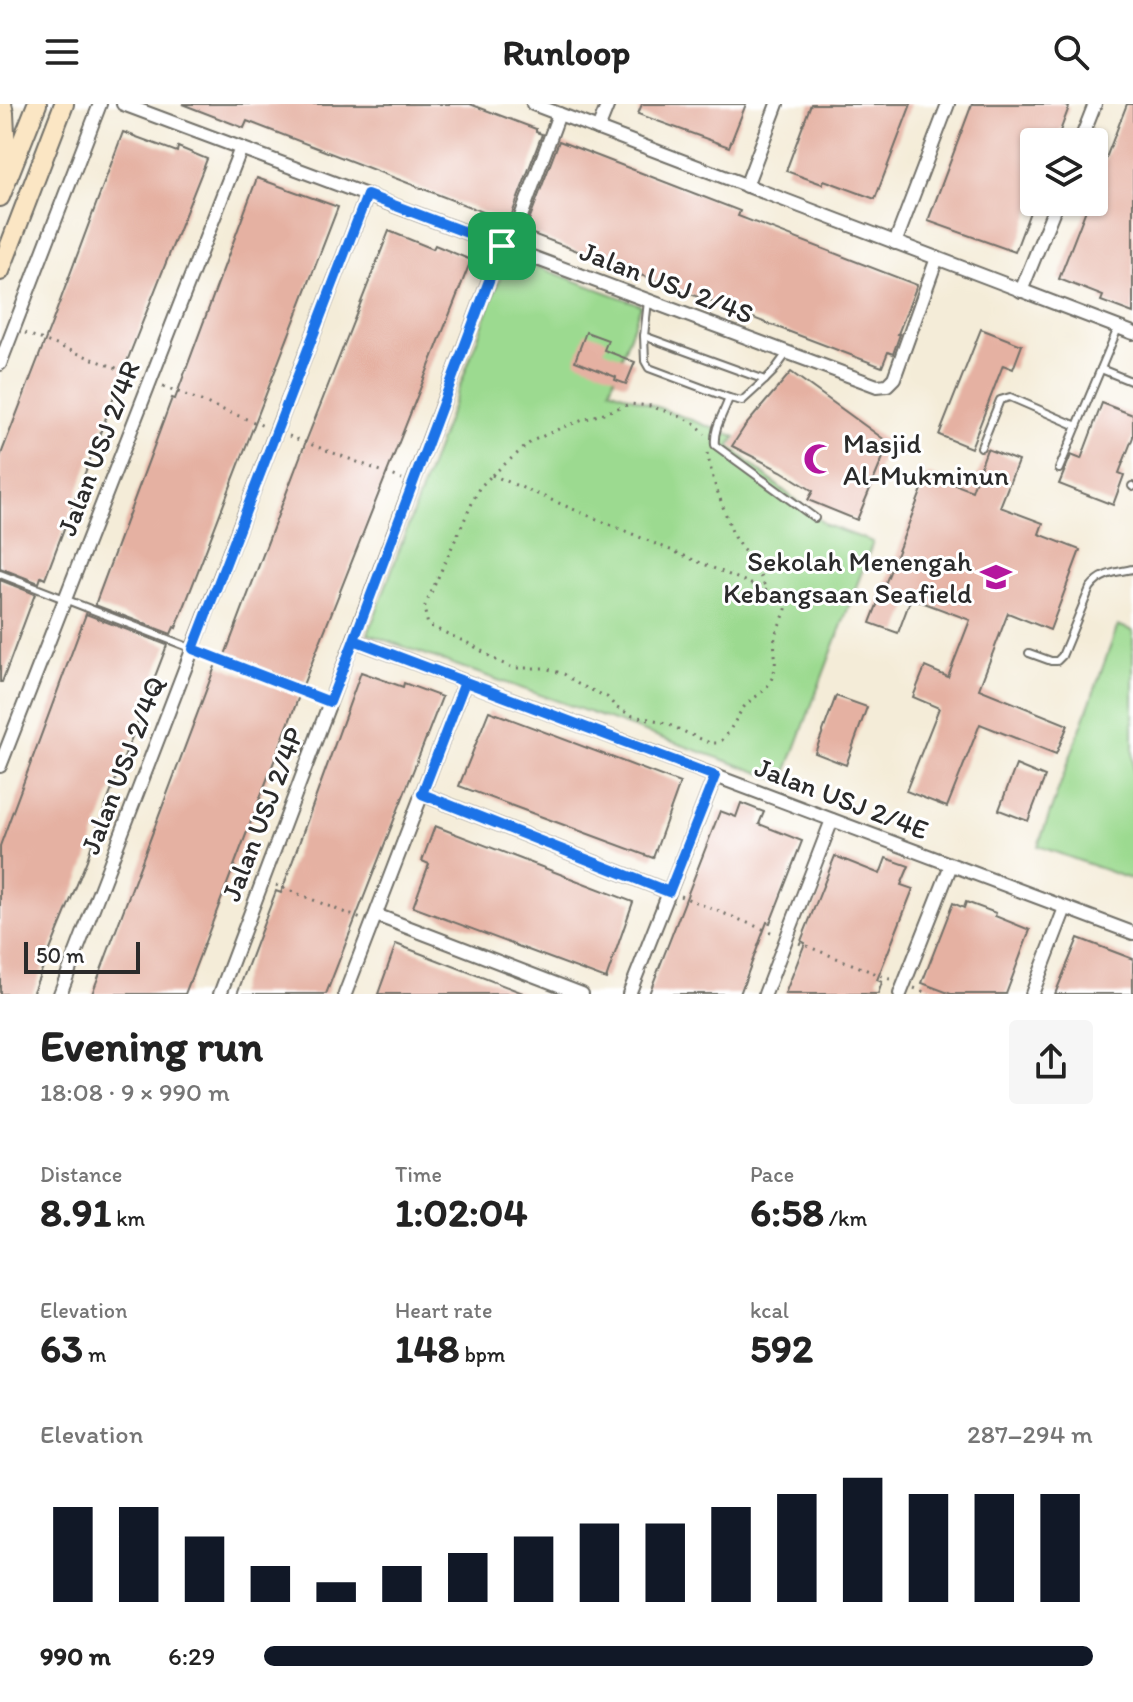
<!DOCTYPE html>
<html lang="en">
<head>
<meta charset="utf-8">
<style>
  body { margin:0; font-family:Itim,sans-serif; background:#f6f6f6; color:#222; height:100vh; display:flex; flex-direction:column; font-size:30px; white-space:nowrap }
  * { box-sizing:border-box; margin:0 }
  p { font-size:26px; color:#767676 }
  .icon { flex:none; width:44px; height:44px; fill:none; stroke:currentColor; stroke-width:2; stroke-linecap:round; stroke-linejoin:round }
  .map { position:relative; height:890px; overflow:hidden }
  .drawer { display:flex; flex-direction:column; background:#fff; flex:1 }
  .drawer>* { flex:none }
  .tools { position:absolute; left:1020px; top:24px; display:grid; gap:16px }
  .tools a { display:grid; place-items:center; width:88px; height:88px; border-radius:8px; background:#fff; box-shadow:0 2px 6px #0004; font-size:40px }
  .scale { position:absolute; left:24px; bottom:20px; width:116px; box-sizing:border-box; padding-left:8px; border:4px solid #2b2b2b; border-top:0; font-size:22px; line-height:28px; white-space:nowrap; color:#2b2b2b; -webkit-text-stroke:6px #fff; paint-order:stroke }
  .pin { position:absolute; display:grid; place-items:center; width:68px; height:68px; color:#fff; margin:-34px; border-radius:16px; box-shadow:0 4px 12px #0006 }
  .round { display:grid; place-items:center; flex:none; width:84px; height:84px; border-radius:8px; background:#f6f6f6 }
  .summary { display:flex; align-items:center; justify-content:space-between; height:136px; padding:0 40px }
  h1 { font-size:44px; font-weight:700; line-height:60px }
  .stats { display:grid; grid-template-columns:repeat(3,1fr); gap:12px; height:136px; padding:8px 40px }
  .stats div { display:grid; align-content:center }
  .stats b { font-size:40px; font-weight:700 }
  .stats small { font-size:22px; font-weight:400 }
  .stats p { font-size:22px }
  .chart { height:224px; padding:16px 40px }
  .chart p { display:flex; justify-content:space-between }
  .chart svg { width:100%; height:144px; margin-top:8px; stroke:#111827; stroke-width:6 }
  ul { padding:0 40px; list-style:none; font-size:26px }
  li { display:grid; grid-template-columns:128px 96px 1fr; align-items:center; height:60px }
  li i { height:20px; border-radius:10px; background:#111827 }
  header { display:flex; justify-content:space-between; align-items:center; height:104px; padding:0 40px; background:#fff; font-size:36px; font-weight:700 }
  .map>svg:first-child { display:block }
  .green { fill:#9cda90; stroke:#64825e; stroke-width:2 }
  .building { fill:#e5b1a2 }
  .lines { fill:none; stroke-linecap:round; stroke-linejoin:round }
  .service-casing { stroke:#716f68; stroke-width:10 }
  .minor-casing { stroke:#716f68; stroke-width:16 }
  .secondary-casing { stroke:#716f68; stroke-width:22 }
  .path { stroke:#716f68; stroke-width:3; stroke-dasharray:2 6; stroke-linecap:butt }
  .service { stroke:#fff; stroke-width:6 }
  .minor { stroke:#fff; stroke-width:12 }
  .secondary { stroke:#fbe6c4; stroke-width:18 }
  .route-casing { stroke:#fff; stroke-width:16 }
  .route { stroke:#1a73e8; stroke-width:10 }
  .labels { text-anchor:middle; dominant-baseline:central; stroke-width:6; stroke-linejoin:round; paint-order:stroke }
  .street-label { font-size:28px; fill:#2b2b2b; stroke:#fff }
  .poi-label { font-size:28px; fill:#2b2b2b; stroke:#fff; text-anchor:start }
</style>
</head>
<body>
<header><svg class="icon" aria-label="menu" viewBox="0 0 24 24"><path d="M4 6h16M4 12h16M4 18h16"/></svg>Runloop<svg class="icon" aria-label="search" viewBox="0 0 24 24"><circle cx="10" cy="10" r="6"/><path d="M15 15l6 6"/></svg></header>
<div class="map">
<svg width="1133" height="890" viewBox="0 0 1133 890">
  <rect width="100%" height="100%" fill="#fff"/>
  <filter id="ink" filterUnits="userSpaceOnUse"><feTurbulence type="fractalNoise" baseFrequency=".0125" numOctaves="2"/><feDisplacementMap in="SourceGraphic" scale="16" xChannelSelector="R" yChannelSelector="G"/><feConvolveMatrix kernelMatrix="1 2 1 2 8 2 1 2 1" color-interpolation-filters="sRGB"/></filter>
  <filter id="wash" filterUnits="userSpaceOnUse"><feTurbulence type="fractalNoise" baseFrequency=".006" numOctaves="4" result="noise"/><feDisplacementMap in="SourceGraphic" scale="32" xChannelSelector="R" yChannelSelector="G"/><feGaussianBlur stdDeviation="1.8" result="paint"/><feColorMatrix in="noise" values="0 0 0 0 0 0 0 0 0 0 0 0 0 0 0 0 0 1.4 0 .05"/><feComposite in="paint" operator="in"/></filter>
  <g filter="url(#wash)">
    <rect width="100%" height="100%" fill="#f4ecd8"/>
    <!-- green -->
    <g class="green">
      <polygon points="508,152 641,201 610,285 736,333 729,342 826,421 873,438 783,677 368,530"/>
      <polygon points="1118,521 1133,527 1133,776 1038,742"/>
    </g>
    <g id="blocks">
      <!-- building -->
      <g class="building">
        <polygon points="182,0 470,0 536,25 536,28 542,30 509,118 247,17 244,24"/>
        <polygon points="642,0 746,0 729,43 638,10"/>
        <polygon points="811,0 911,0 875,95 824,76 822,80 786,67"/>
        <polygon points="972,0 1062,0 1069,3 1056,38 1034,38 1034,97 1015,148 928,117"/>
        <polygon points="1127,0 1133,0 1133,209 1101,197 1103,192 1059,175 1089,98 1094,98 1094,85"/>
        <polygon points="123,28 177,48 178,43 207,55 131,247 45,475 41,473 39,479 0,464 0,353 53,216"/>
        <polygon points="559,37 740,107 738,112 917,181 898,230 900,230 893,250 888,248 882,263 525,127"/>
        <polygon points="257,74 338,103 176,524 174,523 171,530 95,501 172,294 175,295"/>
        <polygon points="389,127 433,145 435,141 471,156 303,581 225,551 303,345"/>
        <polygon points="981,225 1022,241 1013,265 1003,261 971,344 939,331"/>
        <polygon points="586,228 608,236 604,246 635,258 626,280 615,276 616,273 575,257"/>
        <polygon points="791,268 889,339 857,416 808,396 813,387 781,367 732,342 745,322"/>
        <polygon points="1102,299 1133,311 1133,333 1119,369 1124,371 1113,401 1059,380 1071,351 1081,355"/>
        <polygon points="987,345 1018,357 1000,403 1043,419 1039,430 1080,446 1050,526 1008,509 979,585 1068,621 1056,650 980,620 947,703 906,687 939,604 913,593 925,563 948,573 970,516 911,494 898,529 870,519 928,370 972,387"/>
        <polygon points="0,476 35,490 2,578 0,578"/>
        <polygon points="86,510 167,541 96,727 87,756 32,890 0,890 0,742"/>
        <polygon points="216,560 299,592 185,890 92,890"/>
        <polygon points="361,568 403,583 404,579 442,593 326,890 237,890 276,787 281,789"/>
        <polygon points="836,592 867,603 846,661 815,649"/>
        <polygon points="489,607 680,679 653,754 459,682"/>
        <polygon points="1016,661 1045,673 1028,717 999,706"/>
        <polygon points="741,699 764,708 759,720 802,737 770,819 767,818 740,890 649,890 720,707 736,713"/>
        <polygon points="435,722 633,798 606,875 413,803 429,760 422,757"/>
        <polygon points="835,752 880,770 886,754 909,762 901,781 913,785 877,876 882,878 878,890 785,890 805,839 801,837"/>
        <polygon points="966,798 996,809 995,812 1030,826 1006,890 951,890 922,879 953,799 964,804"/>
        <polygon points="1078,834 1133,855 1133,890 1055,890"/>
        <polygon points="396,840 523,889 523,890 378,890"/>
      </g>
    </g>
  </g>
  <g filter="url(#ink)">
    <use href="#blocks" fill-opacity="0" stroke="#716f68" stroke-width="2"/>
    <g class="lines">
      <defs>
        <g id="service">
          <polyline points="648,197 644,232 765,276 773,268 787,249"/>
          <polyline points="644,232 645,257 649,264 729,294 742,297 765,276"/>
          <polyline points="1101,265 1133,278"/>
          <path d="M729,294C724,309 713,325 715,341L815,414"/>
          <polyline points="981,343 1000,296 1010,293 1077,322"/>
          <polyline points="1059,365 1118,224"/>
          <polyline points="1132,382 1133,383"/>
          <polyline points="0,470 330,598"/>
          <path d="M1029,549L1051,557H1057L1062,552L1090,484C1101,469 1116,468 1133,465"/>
        </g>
        <g id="minor">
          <polyline points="123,0 877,282 887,281 894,274 937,154"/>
          <polyline points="533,0 1133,229"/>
          <polyline points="598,25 608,0"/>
          <polyline points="1080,38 1095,0"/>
          <polyline points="746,82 777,0"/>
          <polyline points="895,139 948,0"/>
          <polyline points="509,145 559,10"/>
          <polyline points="1021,187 1057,98"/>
          <polyline points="0,260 100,0"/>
          <polyline points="354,536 1133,829"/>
          <polyline points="0,662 241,44"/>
          <polyline points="422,690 669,788"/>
          <polyline points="376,811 582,890"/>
          <polyline points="60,890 367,91"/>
          <polyline points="220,890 502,142"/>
          <polyline points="345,890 465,578"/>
          <polyline points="629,890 715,672"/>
          <polyline points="765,890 832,716"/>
          <polyline points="900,890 951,761"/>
          <polyline points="1032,890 1065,804"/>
        </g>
        <g id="secondary">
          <polyline points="2,0 4,9 7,69"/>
          <polyline points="0,93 37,0"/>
          <polyline points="0,167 64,0"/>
        </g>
      </defs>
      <!-- service casing -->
      <use href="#service" class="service-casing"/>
      <!-- minor casing -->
      <use href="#minor" class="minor-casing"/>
      <!-- secondary casing -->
      <use href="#secondary" class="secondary-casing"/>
      <!-- path -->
      <g class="path">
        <polyline points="25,229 137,272"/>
        <polyline points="163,282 264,322"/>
        <polyline points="289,332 402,375"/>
        <polyline points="707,349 714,378 734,433 742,445 752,454 767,487"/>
        <path d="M492,371L782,493L787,498C787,511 777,521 775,533C773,546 778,558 773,571C766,591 755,590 744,603C735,615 731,628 719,639H710L660,617L633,612L617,604L607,593L578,580L564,570L545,564H514L499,558L472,541L428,521L424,504L479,384Z"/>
        <polyline points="492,371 532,337 563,323 630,300 650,302 679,312 696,320 705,330"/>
        <polyline points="276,781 361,815"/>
        <polyline points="680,792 773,829"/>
        <polyline points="799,839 892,876"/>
        <polyline points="914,884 929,890"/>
      </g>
      <!-- service -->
      <use href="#service" class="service"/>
      <!-- minor -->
      <use href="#minor" class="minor"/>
      <!-- secondary -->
      <use href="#secondary" class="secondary"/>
    </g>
  </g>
  <g class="lines" filter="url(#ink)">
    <defs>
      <polyline id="route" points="502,142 354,536 715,672 669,788 422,690 465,578 354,536 330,598 193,545 367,91 502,142"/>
    </defs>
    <!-- route casing -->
    <use href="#route" class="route-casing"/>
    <!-- route -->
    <use href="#route" class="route"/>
  </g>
  <!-- icons -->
  <defs>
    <symbol id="mosque-bare" viewBox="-9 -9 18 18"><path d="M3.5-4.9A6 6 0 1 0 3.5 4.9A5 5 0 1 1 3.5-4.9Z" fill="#b5179e" stroke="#fff" stroke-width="2.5" paint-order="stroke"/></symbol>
    <symbol id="school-bare" viewBox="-9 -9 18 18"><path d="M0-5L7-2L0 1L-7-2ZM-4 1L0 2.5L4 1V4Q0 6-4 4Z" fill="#b5179e" stroke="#fff" stroke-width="2.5" paint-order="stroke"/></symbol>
  </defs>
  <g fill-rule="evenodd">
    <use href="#mosque-bare" x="797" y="333" width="44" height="44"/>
    <use href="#school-bare" x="974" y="451" width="44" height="44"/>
  </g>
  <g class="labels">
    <!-- street labels -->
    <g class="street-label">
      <text transform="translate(667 178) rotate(21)">Jalan USJ 2/4S</text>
      <text transform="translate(98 344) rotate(-69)">Jalan USJ 2/4R</text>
      <text transform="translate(122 661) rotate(-69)">Jalan USJ 2/4Q</text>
      <text transform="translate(842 694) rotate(21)">Jalan USJ 2/4E</text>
      <text transform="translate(262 710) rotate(-69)">Jalan USJ 2/4P</text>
    </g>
    <!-- poi labels -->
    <g class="poi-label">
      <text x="843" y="339">Masjid<tspan x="843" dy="32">Al-Mukminun</tspan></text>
      <text x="972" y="457" text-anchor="end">Sekolah Menengah<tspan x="972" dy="32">Kebangsaan Seafield</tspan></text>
    </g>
  </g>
</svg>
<div class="tools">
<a><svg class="icon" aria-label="layers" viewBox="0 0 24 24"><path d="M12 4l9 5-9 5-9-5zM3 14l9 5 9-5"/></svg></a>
</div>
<div class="scale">50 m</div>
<div class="pin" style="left:502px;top:142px;background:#1e9e55"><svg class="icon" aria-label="arrive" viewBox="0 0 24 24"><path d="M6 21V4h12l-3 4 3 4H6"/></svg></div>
</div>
<section class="drawer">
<div class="summary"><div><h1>Evening run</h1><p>18:08 · 9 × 990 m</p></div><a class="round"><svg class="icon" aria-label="share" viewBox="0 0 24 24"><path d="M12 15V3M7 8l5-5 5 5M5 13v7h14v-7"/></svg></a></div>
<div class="stats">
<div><p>Distance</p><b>8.91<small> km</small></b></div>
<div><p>Time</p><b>1:02:04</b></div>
<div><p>Pace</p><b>6:58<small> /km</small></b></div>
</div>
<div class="stats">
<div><p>Elevation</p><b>63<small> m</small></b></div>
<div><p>Heart rate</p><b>148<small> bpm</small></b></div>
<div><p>kcal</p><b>592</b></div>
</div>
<div class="chart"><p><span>Elevation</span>287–294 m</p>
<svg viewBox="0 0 160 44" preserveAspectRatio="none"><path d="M5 44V15M15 44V15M25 44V24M35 44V33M45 44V38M55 44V33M65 44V29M75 44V24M85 44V20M95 44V20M105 44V15M115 44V11M125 44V6M135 44V11M145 44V11M155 44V11"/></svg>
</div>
<ul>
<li><b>990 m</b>6:29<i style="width:100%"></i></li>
</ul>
</section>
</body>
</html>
